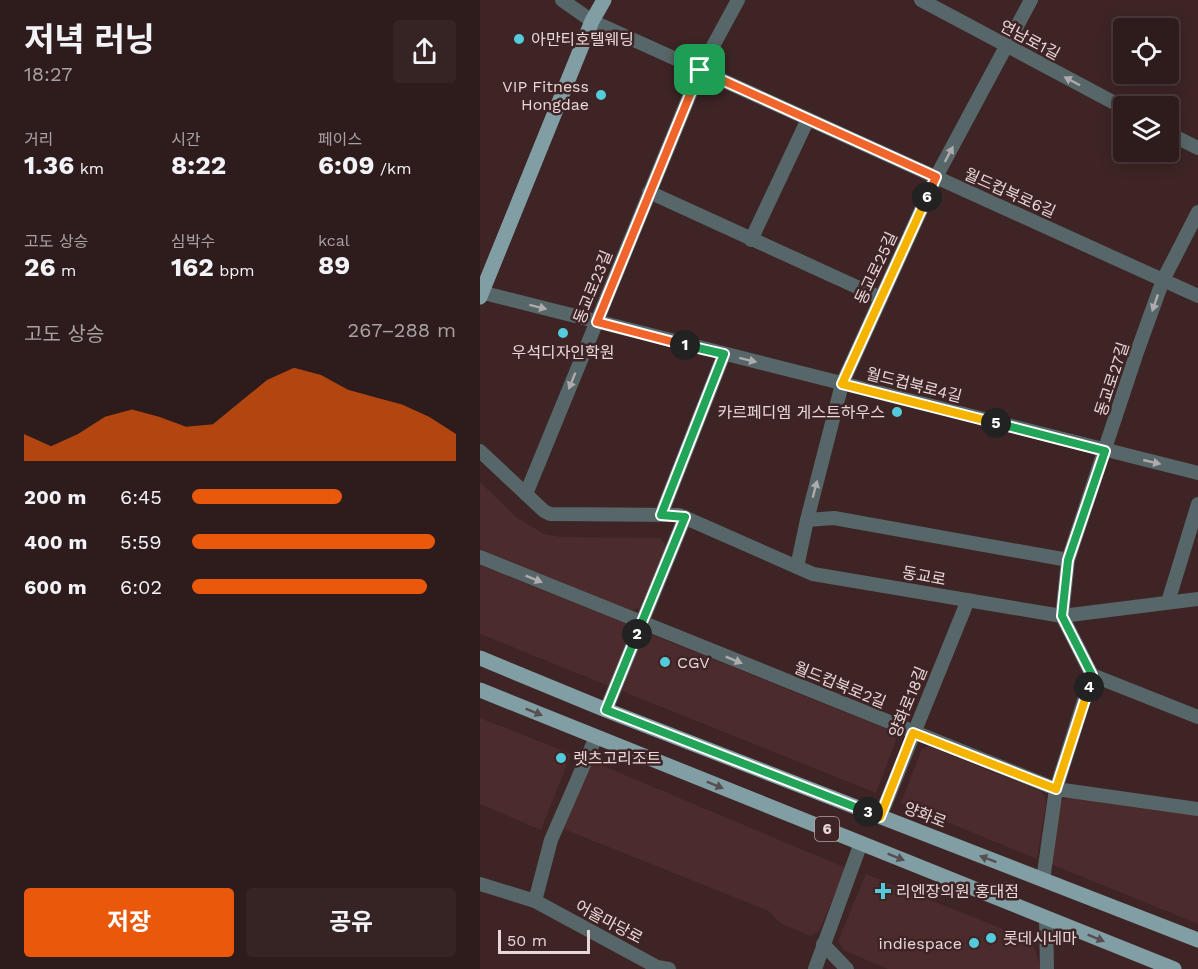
<!DOCTYPE html>
<html lang="ko">
<head>
<meta charset="utf-8">
<style>
  body { margin:0; font-family:"Work Sans","Noto Sans KR",sans-serif; background:#362425; color:#f1f3f6; height:100vh; display:flex; flex-direction:column; font-size:22px; white-space:nowrap }
  * { box-sizing:border-box; margin:0 }
  p { font-size:20px; color:#a7a1a3 }
  .icon { flex:none; width:33px; height:33px; fill:none; stroke:currentColor; stroke-width:2; stroke-linecap:round; stroke-linejoin:round }
  .map { position:relative; flex:1; overflow:hidden }
  .side { display:flex; flex-direction:column; background:#2e1b1c; width:480px }
  .side>* { flex:none }
  .tools { position:absolute; left:633px; top:18px; display:grid; gap:12px }
  .tools a { display:grid; place-items:center; width:66px; height:66px; border-radius:6px; background:#2e1b1c; box-shadow:0 3px 15px #0003,0 0 0 2px #49393b; font-size:30px }
  .scale { position:absolute; left:18px; bottom:15px; width:92px; box-sizing:border-box; padding-left:6px; border:3px solid #e9d7d8; border-top:0; font-size:16px; line-height:21px; white-space:nowrap; color:#e9d7d8; -webkit-text-stroke:4px #3e2425; paint-order:stroke }
  .pin { position:absolute; display:grid; place-items:center; width:51px; height:51px; color:#fff; margin:-26px; border-radius:12px; box-shadow:0 3px 9px #0006 }
  .km { position:absolute; width:30px; height:30px; margin:-15px; border-radius:50%; background:#222; color:#fff; font-size:16px; line-height:30px; text-align:center }
  .round { display:grid; place-items:center; flex:none; width:63px; height:63px; border-radius:6px; background:#362425 }
  .head { display:flex; align-items:center; justify-content:space-between; height:102px; padding:0 24px }
  h1 { font-size:33px; font-weight:700; line-height:45px }
  .stats { display:grid; grid-template-columns:repeat(3,1fr); gap:9px; height:102px; padding:6px 24px }
  .stats div { display:grid; align-content:center }
  .stats b { font-size:26px; font-weight:700 }
  .stats small { font-size:16px; font-weight:400 }
  .stats p { font-size:16px }
  .chart { height:168px; padding:12px 24px }
  .chart p { display:flex; justify-content:space-between }
  .chart svg { width:100%; height:108px; margin-top:6px; fill:#ea580c; opacity:.7 }
  .action { display:flex; gap:12px; margin-top:auto; padding:12px 24px }
  .action a { flex:1; height:69px; border-radius:6px; background:#ea580c; color:#fff; font-size:24px; font-weight:700; line-height:69px; text-align:center }
  .action a+a { background:#362425; color:#f1f3f6 }
  ul { padding:0 24px; list-style:none; font-size:20px }
  li { display:grid; grid-template-columns:96px 72px 1fr; align-items:center; height:45px }
  li i { height:15px; border-radius:8px; background:#ea580c }
  main { display:flex; flex:1; min-height:0 }
  .map>svg:first-child { display:block }
  .built { fill:#4c2b2d }
  .lines { fill:none; stroke-linecap:round; stroke-linejoin:round }
  .minor { stroke:#576668; stroke-width:14 }
  .major { stroke:#809ea3; stroke-width:15 }
  .oneway { fill:#afaaab }
  .oneway2 { fill:#554f51 }
  .split-1-casing { stroke:#fff; stroke-width:12 }
  .split-2-casing { stroke:#fff; stroke-width:12 }
  .split-3-casing { stroke:#fff; stroke-width:12 }
  .split-4-casing { stroke:#fff; stroke-width:12 }
  .split-5-casing { stroke:#fff; stroke-width:12 }
  .split-6-casing { stroke:#fff; stroke-width:12 }
  .split-7-casing { stroke:#fff; stroke-width:12 }
  .split-1 { stroke:#f0652b; stroke-width:8 }
  .split-2 { stroke:#22a559; stroke-width:8 }
  .split-3 { stroke:#22a559; stroke-width:8 }
  .split-4 { stroke:#f5b400; stroke-width:8 }
  .split-5 { stroke:#22a559; stroke-width:8 }
  .split-6 { stroke:#f5b400; stroke-width:8 }
  .split-7 { stroke:#f0652b; stroke-width:8 }
  .poi-dot { fill:#53cbdb; stroke:#3e2425; stroke-width:2 }
  .labels { text-anchor:middle; dominant-baseline:central; stroke-width:5; stroke-linejoin:round; paint-order:stroke }
  .shield { fill:#3e2425; stroke:#b6a1a2; stroke-width:1.5 }
  .shield-label { font-size:15px; font-weight:bold; fill:#e9d7d8 }
  .poi-label { font-size:16px; fill:#e9d7d8; stroke:#3e2425; text-anchor:start }
  .street-label { font-size:16px; fill:#e9d7d8; stroke:#3e2425 }
</style>
</head>
<body>
<main>
<section class="side">
<div class="head"><div><h1>저녁 러닝</h1><p>18:27</p></div><a class="round"><svg class="icon" aria-label="share" viewBox="0 0 24 24"><path d="M12 15V3M7 8l5-5 5 5M5 13v7h14v-7"/></svg></a></div>
<div class="stats">
<div><p>거리</p><b>1.36<small> km</small></b></div>
<div><p>시간</p><b>8:22</b></div>
<div><p>페이스</p><b>6:09<small> /km</small></b></div>
</div>
<div class="stats">
<div><p>고도 상승</p><b>26<small> m</small></b></div>
<div><p>심박수</p><b>162<small> bpm</small></b></div>
<div><p>kcal</p><b>89</b></div>
</div>
<div class="chart"><p><span>고도 상승</span>267–288 m</p>
<svg viewBox="0 0 160 44" preserveAspectRatio="none"><path d="M0 44V33L10 38L20 33L30 26L40 23L50 26L60 30L70 29L80 20L90 11L100 6L110 9L120 15L130 18L140 21L150 26L160 33V44z"/></svg>
</div>
<ul>
<li><b>200 m</b>6:45<i style="width:57%"></i></li>
<li><b>400 m</b>5:59<i style="width:92%"></i></li>
<li><b>600 m</b>6:02<i style="width:89%"></i></li>
</ul>
<div class="action"><a>저장</a><a>공유</a></div>
</section>
<div class="map">
<svg width="718" height="969" viewBox="0 0 718 969">
  <rect width="100%" height="100%" fill="#3e2425"/>
  <!-- built -->
  <g class="built">
    <polygon points="0,482 36,517 64,534 81,537 180,538 186,546 160,607 152,611 0,549"/>
    <polygon points="0,565 147,624 150,633 129,686 0,634"/>
    <polygon points="172,635 412,731 416,740 396,793 142,691 163,638"/>
    <polygon points="0,718 91,754 61,830 0,804"/>
    <polygon points="449,746 562,792 566,800 566,804 557,859 421,803 442,749"/>
    <polygon points="109,760 366,868 339,931 330,936 300,923 289,911 81,828"/>
    <polygon points="589,796 718,814 718,924 571,864 581,802"/>
    <polygon points="386,874 552,941 561,969 408,969 363,950 358,941"/>
  </g>
  <g class="lines">
    <!-- minor -->
    <g class="minor">
      <polyline points="82,0 112,21 718,296"/>
      <polyline points="441,0 644,108"/>
      <polyline points="688,133 718,148"/>
      <polyline points="169,192 401,298"/>
      <polyline points="271,240 328,119"/>
      <polyline points="0,292 718,473"/>
      <polyline points="0,451 64,511 70,514 199,515 333,574 582,616 718,599"/>
      <polyline points="46,494 220,70 258,0"/>
      <polyline points="181,515 244,354"/>
      <polyline points="327,520 354,518 588,560"/>
      <polyline points="0,557 576,789 718,809"/>
      <polyline points="317,567 327,520 362,384 456,177 551,0"/>
      <polyline points="688,602 718,504"/>
      <polyline points="582,616 588,560 657,352 683,280 718,212"/>
      <polyline points="612,675 718,717"/>
      <polyline points="126,710 205,517"/>
      <polyline points="400,817 488,600"/>
      <polyline points="563,880 576,789 612,675 582,616"/>
      <polyline points="0,884 55,901 177,967 189,969"/>
      <polyline points="55,901 71,840 116,737"/>
      <polyline points="566,918 567,969"/>
      <polyline points="343,944 367,969"/>
      <polyline points="335,969 381,843"/>
    </g>
    <!-- major -->
    <g class="major">
      <polyline points="0,297 112,21 124,0"/>
      <polyline points="0,658 126,710 718,940"/>
      <polyline points="0,690 694,969"/>
    </g>
  </g>
  <!-- one-way arrows -->
  <defs><path id="oneway-solid" d="M-6-.8H1V-3.2L6.5 0L1 3.2V.8H-6Z" transform="scale(1.5)"/></defs>
  <g class="oneway">
    <use href="#oneway-solid" transform="translate(592 81) rotate(-152)"/>
    <use href="#oneway-solid" transform="translate(469 154) rotate(-62)"/>
    <use href="#oneway-solid" transform="translate(675 303) rotate(109)"/>
    <use href="#oneway-solid" transform="translate(58 307) rotate(14)"/>
    <use href="#oneway-solid" transform="translate(268 360) rotate(14)"/>
    <use href="#oneway-solid" transform="translate(92 381) rotate(112)"/>
    <use href="#oneway-solid" transform="translate(672 462) rotate(13)"/>
    <use href="#oneway-solid" transform="translate(335 489) rotate(-75)"/>
    <use href="#oneway-solid" transform="translate(54 579) rotate(22)"/>
    <use href="#oneway-solid" transform="translate(254 660) rotate(22)"/>
  </g>
  <g class="oneway2">
    <use href="#oneway-solid" transform="translate(54 712) rotate(22)"/>
    <use href="#oneway-solid" transform="translate(235 785) rotate(22)"/>
    <use href="#oneway-solid" transform="translate(416 857) rotate(22)"/>
    <use href="#oneway-solid" transform="translate(508 859) rotate(-159)"/>
    <use href="#oneway-solid" transform="translate(616 938) rotate(22)"/>
  </g>
  <g class="lines">
    <defs>
      <polyline id="split-1" points="205,345 117,322 220,70"/>
      <polyline id="split-2" points="157,634 205,517 181,515 244,354 205,345"/>
      <polyline id="split-3" points="157,634 126,710 388,812"/>
      <polyline id="split-4" points="388,812 400,817 433,733 576,789 609,687"/>
      <polyline id="split-5" points="516,423 625,451 588,560 582,616 612,675 609,687"/>
      <polyline id="split-6" points="447,197 362,384 516,423"/>
      <polyline id="split-7" points="220,70 456,177 447,197"/>
    </defs>
    <!-- split-1 casing -->
    <use href="#split-1" class="split-1-casing"/>
    <!-- split-2 casing -->
    <use href="#split-2" class="split-2-casing"/>
    <!-- split-3 casing -->
    <use href="#split-3" class="split-3-casing"/>
    <!-- split-4 casing -->
    <use href="#split-4" class="split-4-casing"/>
    <!-- split-5 casing -->
    <use href="#split-5" class="split-5-casing"/>
    <!-- split-6 casing -->
    <use href="#split-6" class="split-6-casing"/>
    <!-- split-7 casing -->
    <use href="#split-7" class="split-7-casing"/>
    <!-- split-1 -->
    <use href="#split-1" class="split-1"/>
    <!-- split-2 -->
    <use href="#split-2" class="split-2"/>
    <!-- split-3 -->
    <use href="#split-3" class="split-3"/>
    <!-- split-4 -->
    <use href="#split-4" class="split-4"/>
    <!-- split-5 -->
    <use href="#split-5" class="split-5"/>
    <!-- split-6 -->
    <use href="#split-6" class="split-6"/>
    <!-- split-7 -->
    <use href="#split-7" class="split-7"/>
  </g>
  <!-- markers -->
  <g class="poi-dot">
    <circle cx="39" cy="39" r="6"/>
    <circle cx="121" cy="95" r="6"/>
    <circle cx="83" cy="333" r="6"/>
    <circle cx="417" cy="412" r="6"/>
    <circle cx="185" cy="662" r="6"/>
    <circle cx="81" cy="758" r="6"/>
    <path d="M400 882h6v6h6v6h-6v6h-6v-6h-6v-6h6z"/>
    <circle cx="511" cy="938" r="6"/>
    <circle cx="494" cy="943" r="6"/>
  </g>
  <g class="labels">
    <!-- shield labels -->
    <rect class="shield" x="335" y="817" width="24" height="24" rx="4.5"/>
    <g class="shield-label">
      <text x="347" y="829">6</text>
    </g>
    <!-- poi labels -->
    <g class="poi-label">
      <text x="51" y="39">아만티호텔웨딩</text>
      <text x="109" y="86" text-anchor="end">VIP Fitness<tspan x="109" dy="18">Hongdae</tspan></text>
      <text x="83" y="352" text-anchor="middle">우석디자인학원</text>
      <text x="405" y="412" text-anchor="end">카르페디엠 게스트하우스</text>
      <text x="197" y="662">CGV</text>
      <text x="93" y="758">렛츠고리조트</text>
      <text x="416" y="891">리엔장의원 홍대점</text>
      <text x="523" y="938">롯데시네마</text>
      <text x="482" y="943" text-anchor="end">indiespace</text>
    </g>
    <!-- street labels -->
    <g class="street-label">
      <text transform="translate(550 40) rotate(28)">연남로1길</text>
      <text transform="translate(530 193) rotate(24)">월드컵북로6길</text>
      <text transform="translate(396 268) rotate(-65)">동교로25길</text>
      <text transform="translate(113 287) rotate(-68)">동교로23길</text>
      <text transform="translate(632 379) rotate(-72)">동교로27길</text>
      <text transform="translate(434 385) rotate(14)">월드컵북로4길</text>
      <text transform="translate(444 576) rotate(10)">동교로</text>
      <text transform="translate(360 685) rotate(22)">월드컵북로2길</text>
      <text transform="translate(428 702) rotate(-68)">양화로18길</text>
      <text transform="translate(445 815) rotate(21)">양화로</text>
      <text transform="translate(129 922) rotate(28)">어울마당로</text>
    </g>
  </g>
</svg>
<div class="tools">
<a><svg class="icon" aria-label="locate" viewBox="0 0 24 24"><circle cx="12" cy="12" r="6"/><path d="M12 2v4M12 18v4M2 12h4M18 12h4"/></svg></a>
<a><svg class="icon" aria-label="layers" viewBox="0 0 24 24"><path d="M12 4l9 5-9 5-9-5zM3 14l9 5 9-5"/></svg></a>
</div>
<div class="scale">50 m</div>
<div class="pin" style="left:220px;top:70px;background:#1e9e55"><svg class="icon" aria-label="arrive" viewBox="0 0 24 24"><path d="M6 21V4h12l-3 4 3 4H6"/></svg></div>
<b class="km" style="left:205px;top:345px">1</b>
<b class="km" style="left:157px;top:634px">2</b>
<b class="km" style="left:388px;top:812px">3</b>
<b class="km" style="left:609px;top:687px">4</b>
<b class="km" style="left:516px;top:423px">5</b>
<b class="km" style="left:447px;top:197px">6</b>
</div>
</main>
</body>
</html>
